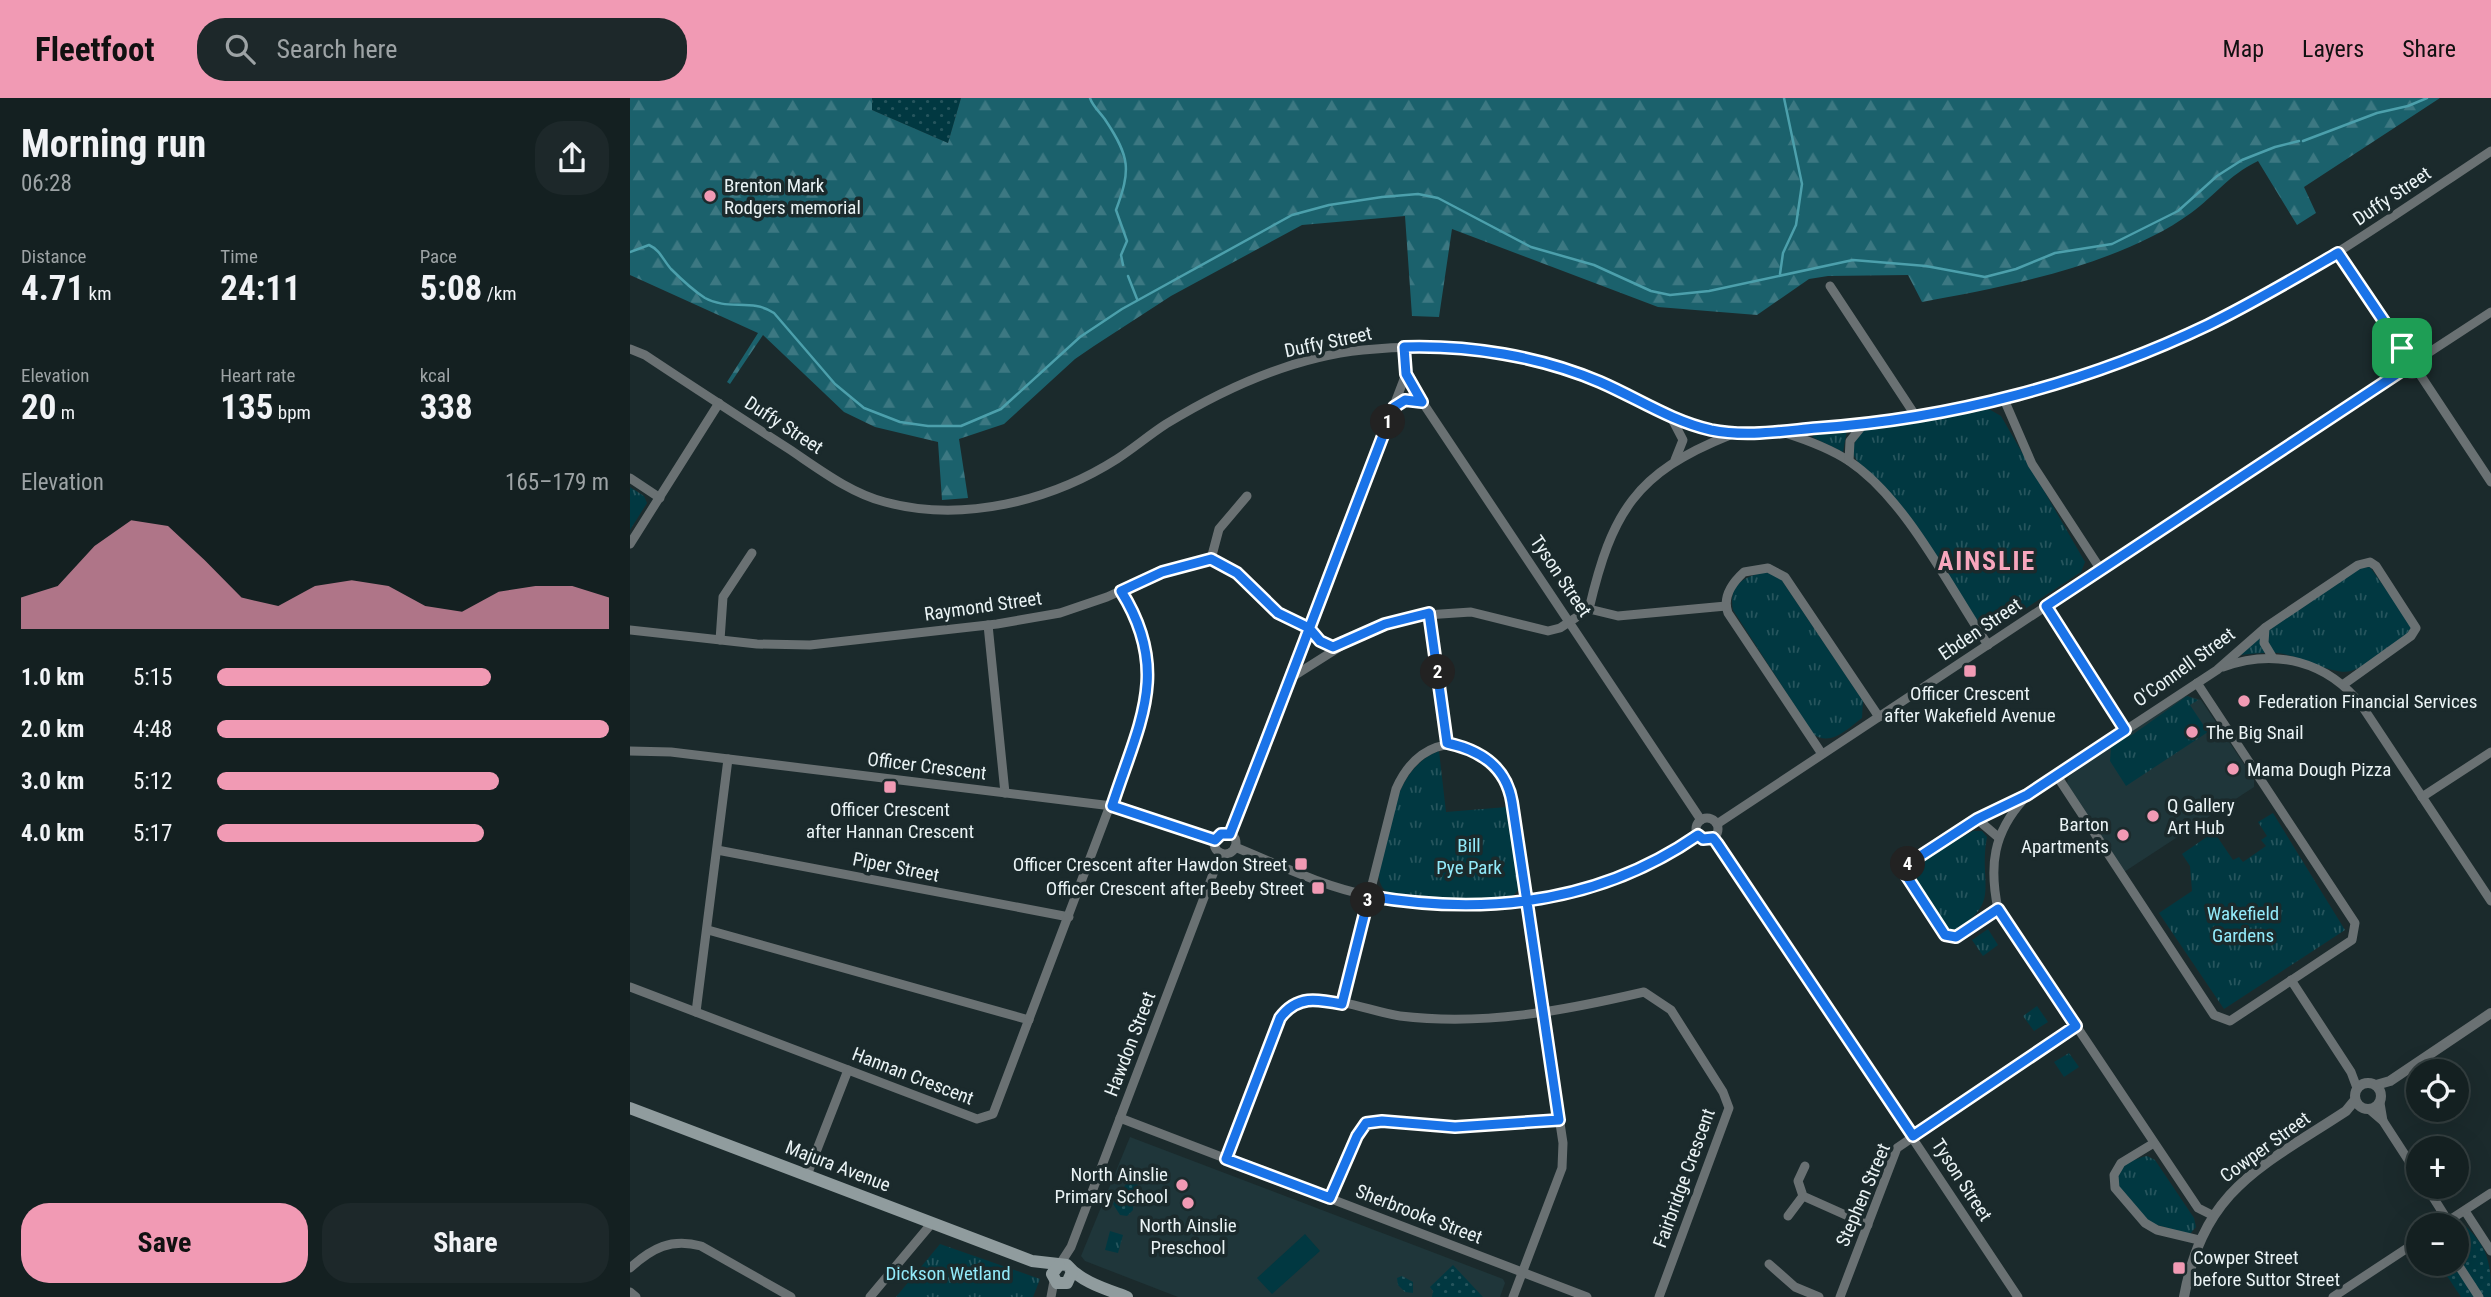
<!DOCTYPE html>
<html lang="en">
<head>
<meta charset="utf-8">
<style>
  body { margin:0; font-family:"Roboto Condensed",sans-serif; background:#1d282a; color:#f1f3f6; height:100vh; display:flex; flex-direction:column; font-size:26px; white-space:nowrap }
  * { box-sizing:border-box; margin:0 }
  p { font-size:23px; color:#9da3a5 }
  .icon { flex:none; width:38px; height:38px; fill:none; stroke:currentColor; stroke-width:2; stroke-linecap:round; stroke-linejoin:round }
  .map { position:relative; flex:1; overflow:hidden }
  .panel { display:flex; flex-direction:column; background:#142021; width:630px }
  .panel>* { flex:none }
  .fabs { position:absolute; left:1776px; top:961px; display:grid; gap:14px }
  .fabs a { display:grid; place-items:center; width:63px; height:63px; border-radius:50%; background:#142021; box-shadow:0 7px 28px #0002,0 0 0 2px #333e3f; font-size:35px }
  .pin { position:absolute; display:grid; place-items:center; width:60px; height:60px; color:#fff; margin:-30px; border-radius:14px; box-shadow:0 4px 10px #0006 }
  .km { position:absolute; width:35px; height:35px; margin:-18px; border-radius:50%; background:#222; color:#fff; font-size:19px; line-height:35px; text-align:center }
  .round { display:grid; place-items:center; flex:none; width:74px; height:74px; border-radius:28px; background:#1d282a }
  .summary { display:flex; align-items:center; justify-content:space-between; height:119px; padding:0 21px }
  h1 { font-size:38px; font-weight:700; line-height:52px }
  .metrics { display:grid; grid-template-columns:repeat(3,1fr); gap:10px; height:119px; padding:7px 21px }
  .metrics div { display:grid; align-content:center }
  .metrics b { font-size:35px; font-weight:700 }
  .metrics small { font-size:19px; font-weight:400 }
  .metrics p { font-size:19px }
  .chart { height:196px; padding:14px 21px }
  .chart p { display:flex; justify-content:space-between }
  .chart svg { width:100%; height:126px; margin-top:7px; fill:#f19ab4; opacity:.7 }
  .cta { display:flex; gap:14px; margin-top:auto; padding:14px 21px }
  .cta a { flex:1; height:80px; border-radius:28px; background:#f19ab4; color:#111; font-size:28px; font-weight:700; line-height:80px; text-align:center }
  .cta a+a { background:#1d282a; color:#f1f3f6 }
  ul { padding:0 21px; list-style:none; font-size:23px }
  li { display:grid; grid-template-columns:112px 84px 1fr; align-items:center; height:52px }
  li i { height:18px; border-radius:9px; background:#f19ab4 }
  header { display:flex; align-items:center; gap:42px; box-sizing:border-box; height:98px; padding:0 35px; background:#f19ab4; color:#111 }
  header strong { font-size:33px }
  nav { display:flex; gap:38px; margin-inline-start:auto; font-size:24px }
  .search { width:490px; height:63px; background:#1d282a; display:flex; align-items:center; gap:18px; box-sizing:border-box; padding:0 24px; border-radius:28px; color:#9da3a5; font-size:26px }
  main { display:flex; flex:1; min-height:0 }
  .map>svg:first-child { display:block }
  .built { fill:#1f363a }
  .grass { fill:url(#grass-dots) }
  .forest { fill:url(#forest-firs) }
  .park { fill:url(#park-tufts) }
  .garden { fill:#013841 }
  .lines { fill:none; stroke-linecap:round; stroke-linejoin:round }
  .stream { stroke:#4ca0ac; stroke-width:2.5 }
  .minor { stroke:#6a7173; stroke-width:9 }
  .tertiary { stroke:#6a7173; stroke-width:10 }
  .secondary { stroke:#909c9e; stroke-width:12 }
  .route-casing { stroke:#fff; stroke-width:14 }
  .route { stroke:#1a73e8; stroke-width:9 }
  .poi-dot { fill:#f19ab4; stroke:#1b2a2c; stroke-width:2.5 }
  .labels { text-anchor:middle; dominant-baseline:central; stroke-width:7; stroke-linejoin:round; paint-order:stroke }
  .poi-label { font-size:19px; fill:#eaf3f5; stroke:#1b2a2c; text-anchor:start }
  .street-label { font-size:19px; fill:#eaf3f5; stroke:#1b2a2c }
  .park-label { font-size:19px; fill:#92eafa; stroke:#1b2a2c }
  .district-label { font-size:26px; font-weight:bold; letter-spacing:2px; fill:#f7a6bd; stroke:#1b2a2c }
</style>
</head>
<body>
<header>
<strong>Fleetfoot</strong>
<div class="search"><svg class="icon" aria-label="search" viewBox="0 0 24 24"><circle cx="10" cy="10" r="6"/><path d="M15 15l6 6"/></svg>Search here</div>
<nav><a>Map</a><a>Layers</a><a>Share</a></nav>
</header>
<main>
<section class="panel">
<div class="summary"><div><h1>Morning run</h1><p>06:28</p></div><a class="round"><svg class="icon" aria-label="share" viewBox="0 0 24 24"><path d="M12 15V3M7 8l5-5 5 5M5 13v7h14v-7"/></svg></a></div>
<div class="metrics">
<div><p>Distance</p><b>4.71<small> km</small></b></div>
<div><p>Time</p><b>24:11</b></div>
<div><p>Pace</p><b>5:08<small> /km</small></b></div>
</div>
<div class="metrics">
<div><p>Elevation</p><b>20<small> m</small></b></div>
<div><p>Heart rate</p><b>135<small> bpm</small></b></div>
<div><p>kcal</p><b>338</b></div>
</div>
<div class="chart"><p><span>Elevation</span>165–179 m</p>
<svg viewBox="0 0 160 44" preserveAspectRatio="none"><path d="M0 44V33L10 29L20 15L30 6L40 8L50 20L60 33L70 36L80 29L90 27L100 29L110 36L120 38L130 31L140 29L150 29L160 33V44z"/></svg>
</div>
<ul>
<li><b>1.0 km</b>5:15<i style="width:70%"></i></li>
<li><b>2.0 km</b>4:48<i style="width:100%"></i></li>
<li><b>3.0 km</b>5:12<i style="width:72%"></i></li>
<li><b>4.0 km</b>5:17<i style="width:68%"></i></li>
</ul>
<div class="cta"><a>Save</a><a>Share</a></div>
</section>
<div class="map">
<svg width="1861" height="1199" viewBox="0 0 1861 1199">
  <defs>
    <pattern id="grass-dots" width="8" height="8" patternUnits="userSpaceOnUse" patternTransform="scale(1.75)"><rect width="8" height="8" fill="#013841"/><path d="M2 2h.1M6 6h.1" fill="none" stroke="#26555d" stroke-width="1.8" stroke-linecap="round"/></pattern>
    <pattern id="forest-firs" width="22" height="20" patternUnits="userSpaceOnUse" patternTransform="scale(1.75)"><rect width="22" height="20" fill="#1b616c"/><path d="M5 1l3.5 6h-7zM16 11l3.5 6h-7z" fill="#3c7882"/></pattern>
    <pattern id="park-tufts" width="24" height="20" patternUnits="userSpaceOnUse" patternTransform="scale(1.75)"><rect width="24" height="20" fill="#013841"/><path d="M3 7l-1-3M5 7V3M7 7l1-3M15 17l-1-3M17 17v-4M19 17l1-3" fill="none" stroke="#26555d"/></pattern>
  </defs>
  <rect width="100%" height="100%" fill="#1b2a2c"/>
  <!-- built -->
  <g class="built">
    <polygon points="1558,598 1571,602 1624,681 1624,689 1494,774 1437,686 1438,679 1475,651 1550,600"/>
    <polygon points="500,1039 873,1181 875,1185 870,1199 548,1199 455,1163 451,1158"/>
  </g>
  <!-- grass -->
  <g class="grass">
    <polygon points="242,0 331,0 318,45 242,12"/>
    <polygon points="505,1082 510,1092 503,1102 503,1112 497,1118 490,1117 483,1106 496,1086"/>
    <path d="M1832,1125C1859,1149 1861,1165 1861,1199H1831L1809,1166H1827V1128Z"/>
    <polygon points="823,1167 853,1199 802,1199 803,1193 800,1189"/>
    <polygon points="772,1178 783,1184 783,1195 775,1194 768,1187 767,1180"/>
  </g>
  <!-- forest -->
  <path class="forest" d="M0,0H242V12L318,45L331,0H1810L1674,89L1686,115L1667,127L1628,63C1596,79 1587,96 1561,115C1491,166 1376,189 1292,204L1278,177L1198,178L1179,181L1127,217L1028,209L822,131L809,219L782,218L775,118L672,127L541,198L464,248L445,261L374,326L329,341L338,400L312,402L308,344L245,329L214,314L133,237L100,286L97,284L128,235L0,177Z"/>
  <!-- park -->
  <g class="park">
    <path d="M1357,310L1371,318L1455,464L1451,474L1363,532L1347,524C1317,479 1289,433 1256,390C1248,379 1225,368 1223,354C1222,345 1229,338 1235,331Z"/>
    <polygon points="1217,332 1213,354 1182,339 1187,334"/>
    <polygon points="0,389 14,398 17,405 0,432"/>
    <path d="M1740,469L1782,528C1778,537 1767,544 1758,550C1748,557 1733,569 1721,573C1704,578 1669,557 1648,555C1635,554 1622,556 1610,557L1641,529L1730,470Z"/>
    <path d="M1136,474L1151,481L1233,603L1232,620C1217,631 1201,649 1183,636L1103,512C1098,487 1114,478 1136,474Z"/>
    <polygon points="1557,598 1568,602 1560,607 1578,634 1496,688 1480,663 1481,650 1487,642 1502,637"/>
    <path d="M809,653L816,714L877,709L889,784L888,792L880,802C855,803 771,808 755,792C750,788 750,783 748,777C759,735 762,671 809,653Z"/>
    <polygon points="1643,715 1715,832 1594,911 1529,815 1562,793 1560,768 1552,756 1584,734 1603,762 1609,759 1613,764 1636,748 1631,742 1637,738 1628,724"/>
    <path d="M1343,733H1352L1357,739C1348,786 1373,805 1324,832L1318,830L1285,781C1290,758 1323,745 1343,733Z"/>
    <polygon points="1358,831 1368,847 1353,858 1342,842"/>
    <polygon points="1407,908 1418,924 1404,933 1393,918"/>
    <polygon points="1439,955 1449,969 1434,979 1424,964"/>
    <path d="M1517,1058L1525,1062L1564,1120L1566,1129L1560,1136L1516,1124L1485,1089C1485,1069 1499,1062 1517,1058Z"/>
    <polygon points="480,1133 493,1137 488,1155 475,1152"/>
    <polygon points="310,1146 410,1181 403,1199 266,1199"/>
  </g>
  <!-- garden -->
  <polygon class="garden" points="675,1136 690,1153 642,1196 627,1180"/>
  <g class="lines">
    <!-- stream -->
    <g class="stream">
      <path d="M460,0C463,9 471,15 476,23C500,59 501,72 486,112L497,143L491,157L493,167"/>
      <polyline points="1673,43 1747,15 1778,8 1797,0"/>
      <path d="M0,154L19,147C30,152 33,162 41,171C51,181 64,193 75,200C98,213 122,200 144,215L205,286L234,310L270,324L298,328H331L371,311L450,239L492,211L662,117L699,107L752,99L788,96L808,100L901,149L964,167L1021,193L1040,197L1079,193L1223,162L1296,168L1355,179L1386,171L1425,155L1482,146L1548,113L1587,78L1612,62L1645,49L1669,43"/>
      <polyline points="1150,176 1153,155 1166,127 1172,86 1154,0"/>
      <polyline points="498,178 507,201"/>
    </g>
    <!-- minor -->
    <g class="minor">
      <polyline points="1708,155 1776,256"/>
      <polyline points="1200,188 1285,317"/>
      <polyline points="774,249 776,276 785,293 1071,722"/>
      <path d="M0,251L15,257C63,289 111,320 159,351C189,371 220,395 255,404C333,425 421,403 487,361C504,350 519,337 536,326C595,290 663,259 733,252C812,244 897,252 970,284C1012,302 1053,332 1100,336C1117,337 1134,334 1151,333C1195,330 1237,325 1280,318C1383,300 1484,272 1578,227C1678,179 1769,114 1861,53"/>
      <circle cx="1782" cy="265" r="11"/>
      <polyline points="1792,259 1861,214"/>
      <polyline points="1789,275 1861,384"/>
      <polyline points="1373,299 1402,366 1471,472"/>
      <polyline points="765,308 775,302 792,304"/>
      <polyline points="1042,321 1053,342 1045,362"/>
      <path d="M1155,335C1177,342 1199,350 1219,363C1276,401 1319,489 1358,547"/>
      <polyline points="1219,363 1220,343 1233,327"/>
      <polyline points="0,380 30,400"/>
      <polyline points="0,446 89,305"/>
      <polyline points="581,461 589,431 617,398"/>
      <polyline points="1416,508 1495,632"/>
      <polyline points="959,511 988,518 1096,508"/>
      <polyline points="799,515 817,645"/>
      <polyline points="358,527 375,695"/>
      <polyline points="1635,530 1634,545 1643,560"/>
      <path d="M0,532L127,546L180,547L367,526L430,515L477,499L532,474L581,461C613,478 620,493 646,513C656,521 671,523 680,531C692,542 694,550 712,547"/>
      <polyline points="90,542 93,499 122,455"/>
      <path d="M1593,569C1645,550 1698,563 1732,608L1861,803"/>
      <path d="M659,581L727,538L781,518L841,514L918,533L930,530L959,511C982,414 1005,375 1100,337"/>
      <polyline points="0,653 41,654 482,708 585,742"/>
      <path d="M1192,656L1098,515C1092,499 1102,485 1114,474L1138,470L1155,479L1249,619"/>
      <polyline points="1427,678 1584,917 1600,923 1722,842 1725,825 1567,585"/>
      <polyline points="1792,699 1861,654"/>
      <path d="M1394,701C1363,735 1359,768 1368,811L1568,1110L1582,1117"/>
      <circle cx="1077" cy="731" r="11"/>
      <polyline points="1347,721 1368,739"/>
      <polyline points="1087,726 1773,272"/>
      <circle cx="595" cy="745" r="11"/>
      <polyline points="600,736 776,276"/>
      <polyline points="1083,740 1388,1199"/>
      <path d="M605,749C649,767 694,789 741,798C854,821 973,803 1068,737"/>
      <polyline points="87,752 439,819"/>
      <polyline points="1368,811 1326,839 1315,837 1276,777 1278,766 1347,721 1397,697 1587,572 1636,529 1728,467 1740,464 1746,468 1786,530 1781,538 1714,586"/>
      <polyline points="78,832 399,922"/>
      <polyline points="1661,882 1721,974 1727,990"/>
      <path d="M0,889L347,1021L363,1016L509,631C522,576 521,542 491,493"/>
      <path d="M712,906L766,691C793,629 856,634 880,694L933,1045L932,1070L883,1199"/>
      <polyline points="66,914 98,661"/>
      <polyline points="1750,1005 1753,1023"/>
      <polyline points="1739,1011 1753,1023 1788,1077"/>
      <polyline points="490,1020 957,1199"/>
      <polyline points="1524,1045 1491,1065 1484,1077 1485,1090 1515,1125 1527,1132 1569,1142"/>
      <path d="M596,1061L650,920C677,883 733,913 770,918C855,928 932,913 1014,894L1041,912L1093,994L1099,1010L1029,1199"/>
      <polyline points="1175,1068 1168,1083 1173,1098 1238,1127"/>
      <polyline points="177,1077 218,972"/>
      <polyline points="1796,1088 1818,1123"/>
      <polyline points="700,1100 727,1038 736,1025 752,1022 825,1029 929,1022"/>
      <polyline points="1835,1113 1861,1153"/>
      <polyline points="1158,1118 1173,1098"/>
      <polyline points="1812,1127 1861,1095"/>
      <polyline points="1827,1165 1849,1199"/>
      <polyline points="430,1166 441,1149 591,755"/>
      <polyline points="1139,1166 1165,1189 1189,1199"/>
      <path d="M0,1170C22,1150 41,1140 71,1148L161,1199"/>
      <polyline points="0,1194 6,1199"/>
      <polyline points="240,1199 302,1125"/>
      <polyline points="421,1199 424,1183"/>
      <polyline points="1210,1199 1267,1050 1446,928"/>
      <polyline points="1703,1199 1788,1143"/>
    </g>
    <!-- tertiary -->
    <g class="tertiary">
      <circle cx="1738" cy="998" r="13"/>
      <polyline points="1746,987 1760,983 1861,915"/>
      <path d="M1554,1199C1574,1090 1631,1069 1716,1013L1725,1002"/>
    </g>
    <!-- secondary -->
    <g class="secondary">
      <path d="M0,1010L402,1163L437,1167C451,1184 476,1191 497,1199"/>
      <polyline points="429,1167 422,1176 427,1185 437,1185 442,1174"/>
    </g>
  </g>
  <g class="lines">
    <defs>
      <path id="route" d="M1772,250L1708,155C1665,180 1623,205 1578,227C1457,285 1320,321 1187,330C1152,333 1116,339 1081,332C1041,323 1007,300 970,284C909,258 839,247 774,249L776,276L792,304L775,302L764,309C709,451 656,594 600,736H591L585,742L482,708C508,627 542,574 491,493L532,474L581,461L607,475L648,515L679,530L690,543L703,549L755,526L799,515L817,645C850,652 876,668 882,704L897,804L898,811L929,1022L825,1029L752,1023L736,1025L727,1038L700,1100L596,1061L650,920C667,897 687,901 712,906L739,798C855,818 970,805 1068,737L1073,741L1083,740L1087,745L1283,1038L1446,928L1368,811L1326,839L1315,837L1276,777L1278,766L1347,721L1397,697L1495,632L1416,508L1773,272L1772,261L1776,256L1772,250"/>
    </defs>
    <!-- route casing -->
    <use href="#route" class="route-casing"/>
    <!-- route -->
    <use href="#route" class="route"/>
  </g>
  <!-- markers -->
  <g class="poi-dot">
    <circle cx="80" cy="98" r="7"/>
    <rect x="1333" y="566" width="14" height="14" rx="3.5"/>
    <circle cx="1614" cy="603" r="7"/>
    <circle cx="1562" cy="634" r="7"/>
    <circle cx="1603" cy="671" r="7"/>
    <rect x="253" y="682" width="14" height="14" rx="3.5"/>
    <circle cx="1523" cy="718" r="7"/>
    <circle cx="1493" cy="737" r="7"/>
    <rect x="664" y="759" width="14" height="14" rx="3.5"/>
    <rect x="681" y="783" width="14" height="14" rx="3.5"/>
    <circle cx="552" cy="1087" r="7"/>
    <circle cx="558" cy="1105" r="7"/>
    <rect x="1542" y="1163" width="14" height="14" rx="3.5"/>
  </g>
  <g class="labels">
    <!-- poi labels -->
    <g class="poi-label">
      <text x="94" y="87">Brenton Mark<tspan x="94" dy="22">Rodgers memorial</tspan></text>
      <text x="1340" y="595" text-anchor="middle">Officer Crescent<tspan x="1340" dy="22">after Wakefield Avenue</tspan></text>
      <text x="1628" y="603">Federation Financial Services</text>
      <text x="1576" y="634">The Big Snail</text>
      <text x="1617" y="671">Mama Dough Pizza</text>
      <text x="1537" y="707">Q Gallery<tspan x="1537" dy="22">Art Hub</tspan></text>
      <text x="260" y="711" text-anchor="middle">Officer Crescent<tspan x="260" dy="22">after Hannan Crescent</tspan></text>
      <text x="1479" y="726" text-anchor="end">Barton<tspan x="1479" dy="22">Apartments</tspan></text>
      <text x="657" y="766" text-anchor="end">Officer Crescent after Hawdon Street</text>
      <text x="674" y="790" text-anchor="end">Officer Crescent after Beeby Street</text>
      <text x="538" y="1076" text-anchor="end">North Ainslie<tspan x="538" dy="22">Primary School</tspan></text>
      <text x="558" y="1127" text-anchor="middle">North Ainslie<tspan x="558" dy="22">Preschool</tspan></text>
      <text x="1563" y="1159">Cowper Street<tspan x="1563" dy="22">before Suttor Street</tspan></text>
    </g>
    <!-- street labels -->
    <g class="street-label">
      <text transform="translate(1762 98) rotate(-34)">Duffy Street</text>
      <text transform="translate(698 244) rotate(-12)">Duffy Street</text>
      <text transform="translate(154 327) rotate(33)">Duffy Street</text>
      <text transform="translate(931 478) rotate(56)">Tyson Street</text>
      <text transform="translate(353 508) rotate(-8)">Raymond Street</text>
      <text transform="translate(1350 531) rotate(-34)">Ebden Street</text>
      <text transform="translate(1554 569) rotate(-36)">O'Connell Street</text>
      <text transform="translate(297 668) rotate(7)">Officer Crescent</text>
      <text transform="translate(266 769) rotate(11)">Piper Street</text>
      <text transform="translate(500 946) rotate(-69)">Hawdon Street</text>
      <text transform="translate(283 978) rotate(21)">Hannan Crescent</text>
      <text transform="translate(1635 1049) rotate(-36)">Cowper Street</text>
      <text transform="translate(208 1068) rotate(21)">Majura Avenue</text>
      <text transform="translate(1054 1080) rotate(-70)">Fairbridge Crescent</text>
      <text transform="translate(1332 1082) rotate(57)">Tyson Street</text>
      <text transform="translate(1233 1097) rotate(-67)">Stephen Street</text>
      <text transform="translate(789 1116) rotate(21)">Sherbrooke Street</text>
    </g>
    <!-- park labels -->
    <g class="park-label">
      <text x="839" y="747">Bill<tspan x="839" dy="22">Pye Park</tspan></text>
      <text x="1613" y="815">Wakefield<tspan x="1613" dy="22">Gardens</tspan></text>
      <text x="318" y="1175">Dickson Wetland</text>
    </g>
    <!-- district labels -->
    <g class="district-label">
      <text x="1357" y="463">AINSLIE</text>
    </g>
  </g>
</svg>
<div class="fabs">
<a><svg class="icon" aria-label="locate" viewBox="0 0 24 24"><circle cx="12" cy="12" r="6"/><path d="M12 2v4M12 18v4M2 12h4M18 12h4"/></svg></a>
<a>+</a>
<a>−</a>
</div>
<div class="pin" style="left:1772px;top:250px;background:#1e9e55"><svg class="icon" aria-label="arrive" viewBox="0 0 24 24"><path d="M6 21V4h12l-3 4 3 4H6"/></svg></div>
<b class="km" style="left:758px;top:324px">1</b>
<b class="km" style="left:808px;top:574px">2</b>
<b class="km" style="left:738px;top:802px">3</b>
<b class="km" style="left:1278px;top:766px">4</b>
</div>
</main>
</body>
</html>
